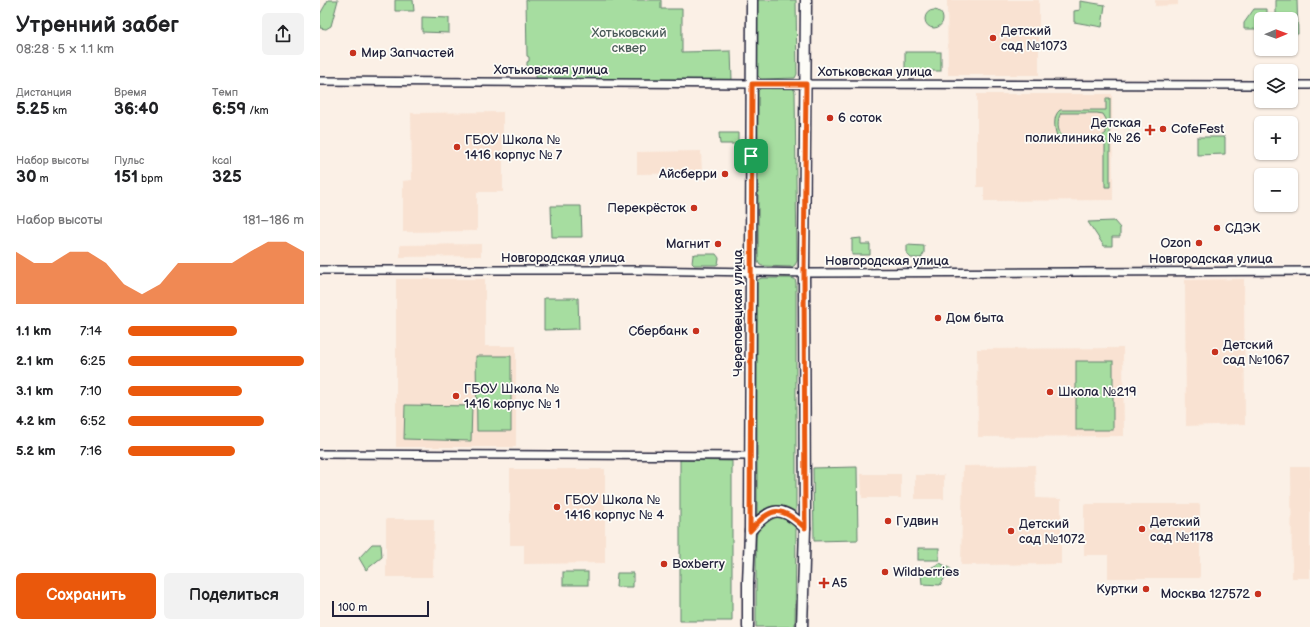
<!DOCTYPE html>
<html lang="ru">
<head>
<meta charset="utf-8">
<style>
  body { margin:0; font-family:"Balsamiq Sans",sans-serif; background:#f2f2f2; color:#202124; height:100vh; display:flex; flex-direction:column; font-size:15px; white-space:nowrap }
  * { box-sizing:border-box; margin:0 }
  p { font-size:13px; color:#757577 }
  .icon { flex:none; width:22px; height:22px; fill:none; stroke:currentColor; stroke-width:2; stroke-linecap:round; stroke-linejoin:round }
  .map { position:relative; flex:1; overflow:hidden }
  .sheet { display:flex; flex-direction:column; background:#fff; width:320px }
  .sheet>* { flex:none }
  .needle { width:26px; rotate:89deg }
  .tools { position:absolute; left:934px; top:12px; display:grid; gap:8px }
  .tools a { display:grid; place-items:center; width:44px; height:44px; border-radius:6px; background:#fff; box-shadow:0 1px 3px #0004; font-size:20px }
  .scale { position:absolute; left:12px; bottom:10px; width:97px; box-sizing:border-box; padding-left:4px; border:2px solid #22223b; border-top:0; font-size:11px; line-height:14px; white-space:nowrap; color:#22223b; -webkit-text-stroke:3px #fdfcf7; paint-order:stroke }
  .pin { position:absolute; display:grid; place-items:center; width:34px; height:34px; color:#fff; margin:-17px; border-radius:8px; box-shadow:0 2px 6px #0006 }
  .round { display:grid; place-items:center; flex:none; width:42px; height:42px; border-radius:6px; background:#f2f2f2 }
  .overview { display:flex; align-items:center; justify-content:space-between; height:68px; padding:0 16px }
  h1 { font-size:22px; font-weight:700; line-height:30px }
  .stats { display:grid; grid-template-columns:repeat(3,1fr); gap:6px; height:68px; padding:4px 16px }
  .stats div { display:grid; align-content:center }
  .stats b { font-size:17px; font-weight:700 }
  .stats small { font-size:11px; font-weight:400 }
  .stats p { font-size:11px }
  .chart { height:112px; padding:8px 16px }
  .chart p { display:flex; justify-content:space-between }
  .chart svg { width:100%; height:72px; margin-top:4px; fill:#ea580c; opacity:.7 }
  .primary-button { display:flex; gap:8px; margin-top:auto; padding:8px 16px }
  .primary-button a { flex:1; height:46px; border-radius:6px; background:#ea580c; color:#fff; font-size:16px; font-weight:700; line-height:46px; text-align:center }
  .primary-button a+a { background:#f2f2f2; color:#202124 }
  ul { padding:0 16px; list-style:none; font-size:13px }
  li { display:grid; grid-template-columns:64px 48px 1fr; align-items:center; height:30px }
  li i { height:10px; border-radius:5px; background:#ea580c }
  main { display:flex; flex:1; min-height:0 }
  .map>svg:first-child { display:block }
  .built { fill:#f9e2d2 }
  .green { fill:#a6dda0; stroke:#64806e; fill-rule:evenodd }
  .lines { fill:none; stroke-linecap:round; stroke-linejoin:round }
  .minor-casing { stroke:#22223b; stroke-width:10 }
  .secondary-casing { stroke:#22223b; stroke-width:13 }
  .minor { stroke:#fdfcf7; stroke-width:7 }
  .secondary { stroke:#fdfcf7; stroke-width:10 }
  .route-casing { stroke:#fff; stroke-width:8 }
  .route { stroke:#ea580c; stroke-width:5 }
  .poi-dot { fill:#c8321e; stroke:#fdfcf7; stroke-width:1.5 }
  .labels { text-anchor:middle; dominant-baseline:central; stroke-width:3.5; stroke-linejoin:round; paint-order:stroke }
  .poi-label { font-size:13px; fill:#22223b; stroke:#fdfcf7; text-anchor:start }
  .park-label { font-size:13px; fill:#4a5a59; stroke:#fdfcf7 }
  .street-label { font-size:13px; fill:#22223b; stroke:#fdfcf7 }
</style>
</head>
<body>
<main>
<section class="sheet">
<div class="overview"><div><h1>Утренний забег</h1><p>08:28 · 5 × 1.1 km</p></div><a class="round"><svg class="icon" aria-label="share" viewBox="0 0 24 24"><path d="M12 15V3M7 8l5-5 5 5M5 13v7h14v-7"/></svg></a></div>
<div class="stats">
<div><p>Дистанция</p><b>5.25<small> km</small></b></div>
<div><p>Время</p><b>36:40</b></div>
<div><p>Темп</p><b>6:59<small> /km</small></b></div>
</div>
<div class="stats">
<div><p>Набор высоты</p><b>30<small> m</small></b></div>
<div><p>Пульс</p><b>151<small> bpm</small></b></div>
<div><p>kcal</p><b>325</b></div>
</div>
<div class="chart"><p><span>Набор высоты</span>181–186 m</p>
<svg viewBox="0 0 160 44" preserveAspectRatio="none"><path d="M0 44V12L10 19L20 19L30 12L40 12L50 19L60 32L70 38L80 32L90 19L100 19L110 19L120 19L130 12L140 6L150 6L160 12V44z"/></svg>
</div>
<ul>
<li><b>1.1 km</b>7:14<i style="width:62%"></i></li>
<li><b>2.1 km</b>6:25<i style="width:100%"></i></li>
<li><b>3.1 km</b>7:10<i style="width:65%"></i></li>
<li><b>4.2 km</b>6:52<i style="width:77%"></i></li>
<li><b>5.2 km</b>7:16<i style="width:61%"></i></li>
</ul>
<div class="primary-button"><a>Сохранить</a><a>Поделиться</a></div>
</section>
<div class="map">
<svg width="990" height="627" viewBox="0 0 990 627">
  <rect width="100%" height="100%" fill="#fbf0e6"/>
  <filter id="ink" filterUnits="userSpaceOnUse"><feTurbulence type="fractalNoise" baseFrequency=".025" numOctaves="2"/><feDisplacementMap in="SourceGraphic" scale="8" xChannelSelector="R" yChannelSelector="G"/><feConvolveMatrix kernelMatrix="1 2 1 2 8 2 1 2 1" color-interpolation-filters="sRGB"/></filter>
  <g filter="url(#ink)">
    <!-- built -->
    <g class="built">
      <polygon points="627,0 719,0 719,75 628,75"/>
      <polygon points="835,0 858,0 858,5 835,6"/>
      <polygon points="657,94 792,94 793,200 664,201 664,187 657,187"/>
      <polygon points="183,112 183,192 157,192 157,231 83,232 83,181 92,180 91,113"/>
      <polygon points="381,151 382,173 317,174 317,152"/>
      <polygon points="161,244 161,256 80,257 80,245"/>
      <polygon points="76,279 165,279 165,346 196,346 196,447 76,447"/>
      <polygon points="924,279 925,424 866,426 865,280"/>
      <polygon points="803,348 804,436 658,437 657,349"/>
      <polygon points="715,465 716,498 741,499 741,564 641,565 643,466"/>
      <polygon points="971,467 990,467 990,578 972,578"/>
      <polygon points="190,469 285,469 285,563 204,564 204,545 190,545"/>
      <polygon points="541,474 581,474 581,498 542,498"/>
      <rect x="595" y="475" width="29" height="24"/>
      <polygon points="764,504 880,504 880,578 788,578 788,555 764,555"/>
      <polygon points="66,519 114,519 113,577 66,577"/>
    </g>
    <!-- green -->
    <g class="green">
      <polygon points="8,0 18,0 11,26 6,29 0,28 0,14"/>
      <polygon points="75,0 93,0 94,11 75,11"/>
      <polygon points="206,0 341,0 341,9 362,9 362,52 411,51 412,80 216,79 216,73 207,73 207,62 209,61 209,57 207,56"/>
      <polygon points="437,0 476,0 477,74 475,78 441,79 437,75"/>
      <polygon points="956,0 977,0 978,34 971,34 971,19 956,19"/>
      <polygon points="760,1 785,5 782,27 754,22 754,11 760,10"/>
      <polygon points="934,9 947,9 947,19 941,19 941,29 924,29 924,23"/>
      <circle cx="614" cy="19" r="9"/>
      <polygon points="102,17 129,18 129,33 102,32"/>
      <rect x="585" y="52" width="36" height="19"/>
      <polygon points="441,88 473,88 475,92 477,261 475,265 472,267 442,266 440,265 438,262 438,91"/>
      <path d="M786,98H790V187H785V140L741,139L737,136C734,128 733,115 740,110H786ZM741,113H777L783,114L786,119V133L781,137L742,136C737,131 737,119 741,113Z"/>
      <polygon points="399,133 418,133 418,144 400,144"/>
      <polygon points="877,137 905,137 905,154 877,155"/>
      <polygon points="231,206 261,206 262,237 232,237"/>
      <polygon points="794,221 800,228 800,237 792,237 792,246 784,246 768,222"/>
      <polygon points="541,238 541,244 550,244 550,255 532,255 532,239"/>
      <polygon points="587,245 604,246 604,253 601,258 591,258 587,254"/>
      <polygon points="376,254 396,254 399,258 398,264 396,265 374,265 372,263 373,255"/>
      <polygon points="442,278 470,278 475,279 476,283 476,516 450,508 437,516 437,282 439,279"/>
      <polygon points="224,298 258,298 259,329 224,330"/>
      <polygon points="156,356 191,356 191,431 157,431"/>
      <rect x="756" y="361" width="37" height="69"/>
      <polygon points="85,405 152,406 151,441 84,439"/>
      <polygon points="360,460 412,461 412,621 360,621"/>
      <polygon points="537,467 538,540 494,541 493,468"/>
      <path d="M459,516C468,518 472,522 476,529L475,627H436V537C441,520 444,520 459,516Z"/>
      <polygon points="52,544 61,544 62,557 46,570 39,558"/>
      <rect x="598" y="548" width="21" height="12"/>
      <polygon points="620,563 631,569 620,585 602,584 601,573"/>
      <rect x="243" y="572" width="25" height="13"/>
      <polygon points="297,573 313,573 313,587 296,587"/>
    </g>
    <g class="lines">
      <defs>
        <g id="minor">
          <polyline points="0,81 431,84 941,85"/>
          <polyline points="971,85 990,85"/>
          <polyline points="0,270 314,270 491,273 990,271"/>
          <polyline points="0,454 431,456"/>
        </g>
        <g id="secondary">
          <path d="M430,531C451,506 462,505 485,528"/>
          <polyline points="428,627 428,583 430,531 432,0"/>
          <polyline points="482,627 485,528 484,272 486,0"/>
        </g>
      </defs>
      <!-- minor casing -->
      <use href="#minor" class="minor-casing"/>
      <!-- secondary casing -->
      <use href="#secondary" class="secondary-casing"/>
      <!-- minor -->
      <use href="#minor" class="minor"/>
      <!-- secondary -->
      <use href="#secondary" class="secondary"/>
    </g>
  </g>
  <g class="lines" filter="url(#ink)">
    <defs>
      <path id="route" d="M432,84H486L484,272L485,528C461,505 451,506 430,531Z"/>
    </defs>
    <!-- route casing -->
    <use href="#route" class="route-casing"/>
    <!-- route -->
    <use href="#route" class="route"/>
  </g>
  <!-- markers -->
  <g class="poi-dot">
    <circle cx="673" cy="38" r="4"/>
    <circle cx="33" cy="53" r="4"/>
    <circle cx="510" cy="118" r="4"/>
    <circle cx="843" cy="129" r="4"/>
    <path d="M828 124h4v4h4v4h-4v4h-4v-4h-4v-4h4z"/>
    <circle cx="137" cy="147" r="4"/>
    <circle cx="405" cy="174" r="4"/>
    <circle cx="374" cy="208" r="4"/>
    <circle cx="897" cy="228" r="4"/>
    <circle cx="879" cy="243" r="4"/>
    <circle cx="398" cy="244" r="4"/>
    <circle cx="618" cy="318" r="4"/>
    <circle cx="376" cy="331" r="4"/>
    <circle cx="895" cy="352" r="4"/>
    <circle cx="730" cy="392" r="4"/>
    <circle cx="136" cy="396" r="4"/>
    <circle cx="237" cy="507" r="4"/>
    <circle cx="568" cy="521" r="4"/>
    <circle cx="822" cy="529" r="4"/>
    <circle cx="691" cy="531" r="4"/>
    <circle cx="344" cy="564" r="4"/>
    <circle cx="565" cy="572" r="4"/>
    <path d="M502 577h4v4h4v4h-4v4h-4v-4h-4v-4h4z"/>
    <circle cx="826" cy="589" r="4"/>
    <circle cx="938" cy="594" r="4"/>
  </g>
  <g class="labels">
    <!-- poi labels -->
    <g class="poi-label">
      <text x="681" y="31">Детский<tspan x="681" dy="15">сад №1073</tspan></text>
      <text x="41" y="53">Мир Запчастей</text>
      <text x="518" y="118">6 соток</text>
      <text x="821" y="123" text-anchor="end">Детская<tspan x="821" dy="15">поликлиника № 26</tspan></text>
      <text x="851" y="129">CofeFest</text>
      <text x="145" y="140">ГБОУ Школа №<tspan x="145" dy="15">1416 корпус № 7</tspan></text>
      <text x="397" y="174" text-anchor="end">Айсберри</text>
      <text x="366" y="208" text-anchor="end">Перекрёсток</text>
      <text x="905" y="228">СДЭК</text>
      <text x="871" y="243" text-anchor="end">Ozon</text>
      <text x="390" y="244" text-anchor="end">Магнит</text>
      <text x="626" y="318">Дом быта</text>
      <text x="368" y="331" text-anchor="end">Сбербанк</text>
      <text x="903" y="345">Детский<tspan x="903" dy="15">сад №1067</tspan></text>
      <text x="144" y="389">ГБОУ Школа №<tspan x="144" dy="15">1416 корпус № 1</tspan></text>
      <text x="738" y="392">Школа №219</text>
      <text x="245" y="500">ГБОУ Школа №<tspan x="245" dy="15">1416 корпус № 4</tspan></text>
      <text x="576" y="521">Гудвин</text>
      <text x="830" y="522">Детский<tspan x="830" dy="15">сад №1178</tspan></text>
      <text x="699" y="524">Детский<tspan x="699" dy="15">сад №1072</tspan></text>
      <text x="352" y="564">Boxberry</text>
      <text x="573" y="572">Wildberries</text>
      <text x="512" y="583">А5</text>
      <text x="818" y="589" text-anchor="end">Куртки</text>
      <text x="930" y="594" text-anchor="end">Москва 127572</text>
    </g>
    <!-- park labels -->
    <g class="park-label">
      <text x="309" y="33">Хотьковский<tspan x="309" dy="15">сквер</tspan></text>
    </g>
    <!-- street labels -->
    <g class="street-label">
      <text x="231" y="70">Хотьковская улица</text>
      <text x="555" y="72">Хотьковская улица</text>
      <text x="243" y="258">Новгородская улица</text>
      <text x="891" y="259">Новгородская улица</text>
      <text x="567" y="261">Новгородская улица</text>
      <text transform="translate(418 313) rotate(-90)">Череповецкая улица</text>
    </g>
  </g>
</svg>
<div class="tools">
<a><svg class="needle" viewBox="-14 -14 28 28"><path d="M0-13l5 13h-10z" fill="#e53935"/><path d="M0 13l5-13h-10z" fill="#757577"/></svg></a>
<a><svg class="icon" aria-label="layers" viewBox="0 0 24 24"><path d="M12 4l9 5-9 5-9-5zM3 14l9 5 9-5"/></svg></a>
<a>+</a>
<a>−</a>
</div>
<div class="scale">100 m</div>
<div class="pin" style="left:431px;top:156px;background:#1e9e55"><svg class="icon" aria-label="arrive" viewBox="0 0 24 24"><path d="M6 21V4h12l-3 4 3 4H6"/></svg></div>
</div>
</main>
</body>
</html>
